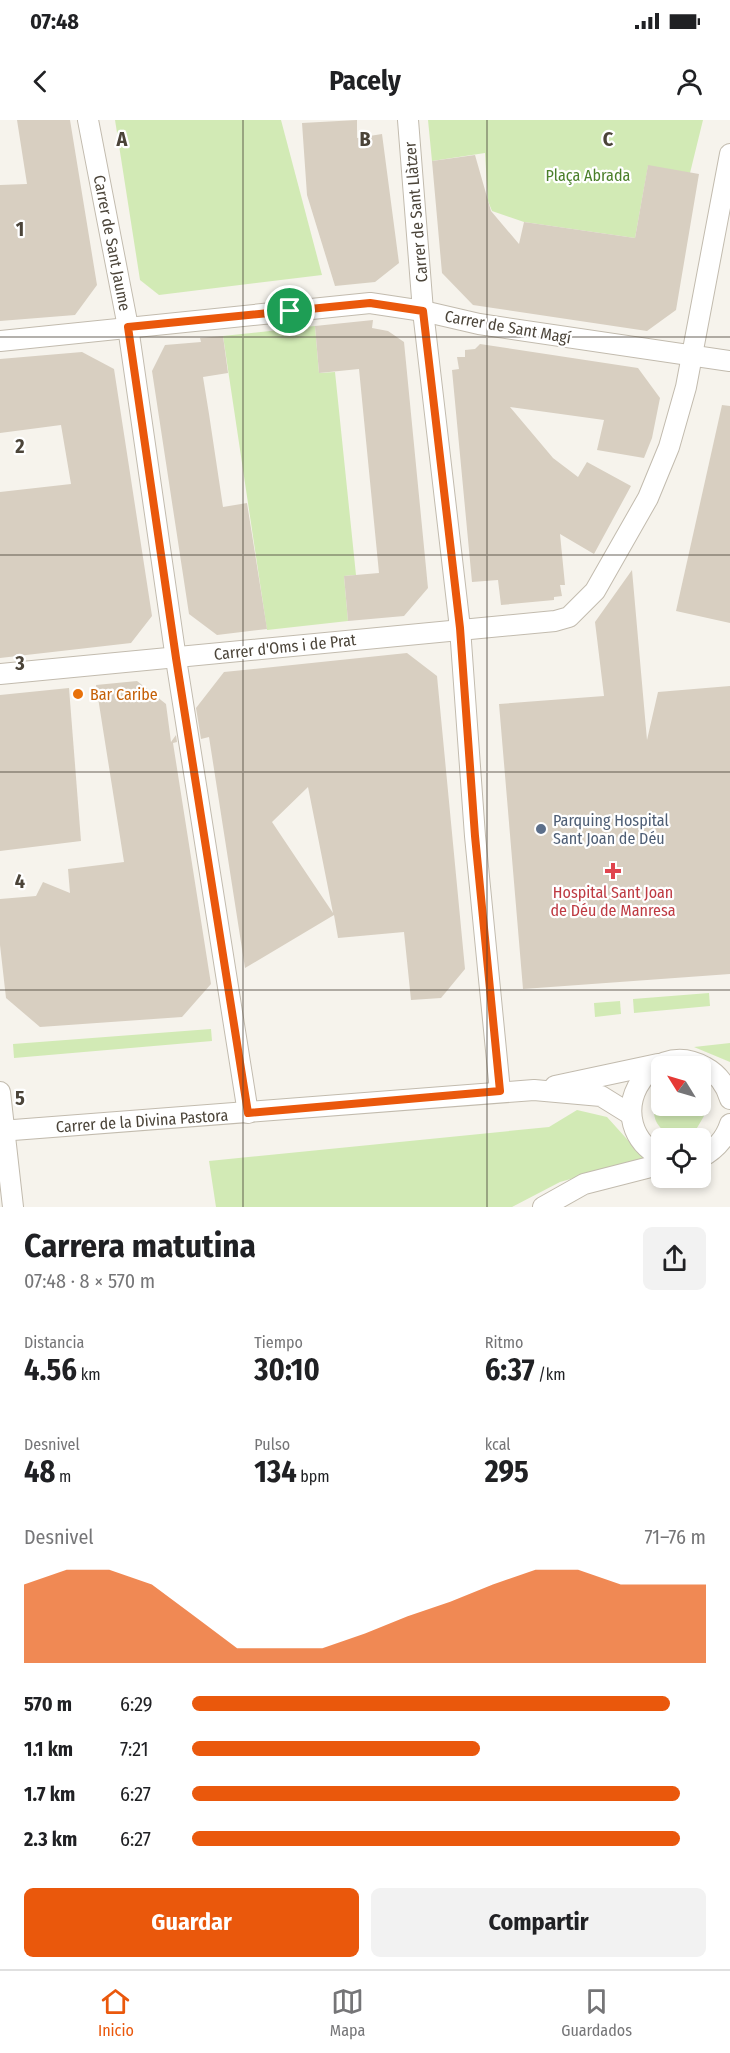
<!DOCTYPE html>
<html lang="es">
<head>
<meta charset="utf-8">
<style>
  body { margin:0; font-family:"Fira Sans Condensed",sans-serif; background:#f2f2f2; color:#202124; height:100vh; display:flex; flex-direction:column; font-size:22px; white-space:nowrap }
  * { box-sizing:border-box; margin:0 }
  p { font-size:20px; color:#757577 }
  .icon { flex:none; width:33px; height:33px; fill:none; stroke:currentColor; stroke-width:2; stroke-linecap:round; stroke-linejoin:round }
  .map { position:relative; height:1087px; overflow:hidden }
  .side { display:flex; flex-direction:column; background:#fff; flex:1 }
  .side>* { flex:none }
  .needle { width:39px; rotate:307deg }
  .buttons { position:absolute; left:651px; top:936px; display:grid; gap:12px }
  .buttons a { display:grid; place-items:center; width:60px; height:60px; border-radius:9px; background:#fff; box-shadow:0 3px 9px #0003; font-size:30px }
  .pin { position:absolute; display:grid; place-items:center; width:51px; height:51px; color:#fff; margin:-26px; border:3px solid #fff; border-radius:50%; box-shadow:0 2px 6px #0007 }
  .round { display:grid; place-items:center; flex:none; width:63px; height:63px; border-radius:9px; background:#f2f2f2 }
  .head { display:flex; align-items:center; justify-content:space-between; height:102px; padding:0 24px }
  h1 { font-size:33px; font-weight:700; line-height:45px }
  .stats { display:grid; grid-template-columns:repeat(3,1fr); gap:9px; height:102px; padding:6px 24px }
  .stats div { display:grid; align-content:center }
  .stats b { font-size:30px; font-weight:700 }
  .stats small { font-size:16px; font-weight:400 }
  .stats p { font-size:16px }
  .chart { height:168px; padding:12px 24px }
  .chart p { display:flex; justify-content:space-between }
  .chart svg { width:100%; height:108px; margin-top:6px; fill:#ea580c; opacity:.7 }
  .action { display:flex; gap:12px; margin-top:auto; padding:12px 24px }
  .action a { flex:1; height:69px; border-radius:9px; background:#ea580c; color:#fff; font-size:24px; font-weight:700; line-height:69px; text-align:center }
  .action a+a { background:#f2f2f2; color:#202124 }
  ul { padding:0 24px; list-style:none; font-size:20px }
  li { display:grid; grid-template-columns:96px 72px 1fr; align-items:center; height:45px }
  li i { height:15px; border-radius:8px; background:#ea580c }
  .status { display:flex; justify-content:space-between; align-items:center; height:42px; padding:0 30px; background:#fff; direction:ltr }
  .status svg { height:16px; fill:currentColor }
  header { display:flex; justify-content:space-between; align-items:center; height:78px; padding:0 24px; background:#fff; font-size:27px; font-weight:700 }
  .menu { display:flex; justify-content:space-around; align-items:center; height:84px; border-top:2px solid #e0e0e0; background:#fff; font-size:16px; color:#757577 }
  .menu a { display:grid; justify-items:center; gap:3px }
  .menu .on { color:#ea580c }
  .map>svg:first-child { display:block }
  .green { fill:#d2eab5 }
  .building { fill:#d8cfc1; fill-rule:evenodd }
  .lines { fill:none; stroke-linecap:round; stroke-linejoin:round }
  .minor-casing { stroke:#c2bbae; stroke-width:22 }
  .minor { stroke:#fff; stroke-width:20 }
  .route-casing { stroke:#fff; stroke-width:12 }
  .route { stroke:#ea580c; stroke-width:8 }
  .grid { fill:none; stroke:#4b4439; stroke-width:1.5; stroke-opacity:0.55 }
  .food-dot { fill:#e8710a; stroke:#fff; stroke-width:2 }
  .service-dot { fill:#5c6f8a; stroke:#fff; stroke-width:2 }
  .health-dot { fill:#e0444e; stroke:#fff; stroke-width:2 }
  .labels { text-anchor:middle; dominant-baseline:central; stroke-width:4.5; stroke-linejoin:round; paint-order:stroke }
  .park-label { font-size:16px; fill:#4a7f2a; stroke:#fff }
  .street-label { font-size:16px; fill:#4b4439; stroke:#fff }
  .food-label { font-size:16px; fill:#c56008; stroke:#fff; text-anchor:start }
  .service-label { font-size:16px; fill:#4e5e75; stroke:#fff; text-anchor:start }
  .health-label { font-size:16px; fill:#be3a42; stroke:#fff }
  .grid-label { font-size:20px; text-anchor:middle; font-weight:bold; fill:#4b4439; stroke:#fff; stroke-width:4.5; stroke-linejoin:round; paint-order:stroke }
</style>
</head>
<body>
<div class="status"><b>07:48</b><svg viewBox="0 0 49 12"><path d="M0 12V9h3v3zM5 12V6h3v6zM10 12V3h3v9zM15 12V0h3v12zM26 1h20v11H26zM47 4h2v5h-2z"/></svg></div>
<header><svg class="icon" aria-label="back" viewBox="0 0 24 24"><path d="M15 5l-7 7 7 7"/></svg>Pacely<svg class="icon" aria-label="person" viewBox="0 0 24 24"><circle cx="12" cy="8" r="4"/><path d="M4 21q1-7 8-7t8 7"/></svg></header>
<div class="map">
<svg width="730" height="1087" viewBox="0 0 730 1087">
  <rect width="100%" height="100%" fill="#f6f3ec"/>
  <!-- green -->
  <g class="green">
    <polygon points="115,0 281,0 322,155 159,175 140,160"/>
    <polygon points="428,0 703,0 690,53 648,46 635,118 524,102 492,91 488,81 485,33 432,41"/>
    <polygon points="315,206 319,253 335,252 356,455 344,456 348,501 267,510 223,216"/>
    <polygon points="709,873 710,886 634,893 633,879"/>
    <polygon points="620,881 621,894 595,897 594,883"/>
    <polygon points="211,909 212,921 14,938 13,924"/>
    <polygon points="730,923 730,942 694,927"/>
    <path d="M661,974L662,986H700L701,979L704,996L694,1013C668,1025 641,999 661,974Z"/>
    <polygon points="577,990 607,997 644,1038 560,1062 512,1087 216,1087 209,1041 549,1007"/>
  </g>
  <!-- building -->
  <g class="building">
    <polygon points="17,0 70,0 97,165 75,195 0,201 0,65 27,64"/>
    <polygon points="357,0 357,18 382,14 399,143 375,162 335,166 307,75 302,3"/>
    <polygon points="475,35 491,91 519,124 524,102 635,118 648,45 699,54 676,190 647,211 473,185 442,153 432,41"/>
    <polygon points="373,200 372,208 388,211 404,222 428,468 404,496 348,501 344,456 379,453 359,249 319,253 315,206"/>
    <polygon points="223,216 228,253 203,257 209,294 223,387 247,383 267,509 217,515 189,494 152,251 165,225 201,222 200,218"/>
    <polygon points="480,224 638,248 660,278 652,318 644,338 597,330 604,300 510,287 553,338 578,357 587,342 631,366 594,434 560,414 565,465 560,465 562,476 554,477 554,480 501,485 498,460 472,462 452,250 459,249 457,237 465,237 465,230 475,229"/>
    <polygon points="82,232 114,249 152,496 131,523 0,538 0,372 71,364 61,305 0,313 0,239"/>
    <polygon points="722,285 730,286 730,503 676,491"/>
    <polygon points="632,450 647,620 658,572 730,566 730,854 523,869 499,584 604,576 595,502"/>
    <path d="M407,533L437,556L465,849L441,878L411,880L404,812L338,818L334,795L245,848L209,617L201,619L196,588L224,552ZM308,667L333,793L272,702Z"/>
    <polygon points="137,561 166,584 171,622 176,615 177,622 173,623 211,864 182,897 40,907 6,878 0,825 0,779 36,776 43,762 70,773 68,749 124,742 96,565"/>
    <polygon points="69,568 81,721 0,731 0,575"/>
  </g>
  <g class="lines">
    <defs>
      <g id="minor">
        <polyline points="88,0 128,207 176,539 248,993"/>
        <polyline points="408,0 423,191 460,508 475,716 500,971"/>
        <polyline points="0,221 370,183 423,191 479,204 730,241"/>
        <polyline points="0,554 555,501 569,497 595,471 648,378 669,327 686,267 730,34"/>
        <polyline points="555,966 658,944"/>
        <polyline points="0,972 13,1087"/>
        <polyline points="0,1011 534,970 601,976 630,994"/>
        <path d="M662,1038C597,1003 647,914 705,947C718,954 726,965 730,979"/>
        <path d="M700,1038C715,1030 725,1020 730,1004"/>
        <polyline points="543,1087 584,1064 662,1044"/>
      </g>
    </defs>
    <!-- minor casing -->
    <use href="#minor" class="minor-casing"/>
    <!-- minor -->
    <use href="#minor" class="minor"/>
  </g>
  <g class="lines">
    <defs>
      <polygon id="route" points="370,183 423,191 460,508 475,716 500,971 248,993 176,538 128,207"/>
    </defs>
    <!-- route casing -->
    <use href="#route" class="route-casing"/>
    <!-- route -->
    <use href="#route" class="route"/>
  </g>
  <!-- grid -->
  <path class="grid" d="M243,0V1087M487,0V1087M0,217H730M0,435H730M0,652H730M0,870H730"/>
  <!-- markers -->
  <circle class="food-dot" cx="78" cy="574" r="6"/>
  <circle class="service-dot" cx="541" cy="709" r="6"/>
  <path class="health-dot" d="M610 742h6v6h6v6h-6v6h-6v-6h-6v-6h6z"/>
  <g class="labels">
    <!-- park labels -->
    <g class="park-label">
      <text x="588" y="55">Plaça Abrada</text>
    </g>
    <!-- street labels -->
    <g class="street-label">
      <text transform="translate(416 92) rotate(-95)">Carrer de Sant Llàtzer</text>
      <text transform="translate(112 123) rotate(79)">Carrer de Sant Jaume</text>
      <text transform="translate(508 207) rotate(10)">Carrer de Sant Magí</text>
      <text transform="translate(285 527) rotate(-6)">Carrer d'Oms i de Prat</text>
      <text transform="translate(142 1001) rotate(-4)">Carrer de la Divina Pastora</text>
    </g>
    <!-- food labels -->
    <g class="food-label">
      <text x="90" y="574">Bar Caribe</text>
    </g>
    <!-- service labels -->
    <g class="service-label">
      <text x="553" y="700">Parquing Hospital<tspan x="553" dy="18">Sant Joan de Déu</tspan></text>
    </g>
    <!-- health labels -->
    <g class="health-label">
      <text x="613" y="772">Hospital Sant Joan<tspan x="613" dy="18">de Déu de Manresa</tspan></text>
    </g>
  </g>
  <g class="grid-label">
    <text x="122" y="26">A</text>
    <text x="365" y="26">B</text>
    <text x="608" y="26">C</text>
    <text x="20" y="116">1</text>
    <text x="20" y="333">2</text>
    <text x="20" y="550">3</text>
    <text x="20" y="768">4</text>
    <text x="20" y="985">5</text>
  </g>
</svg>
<div class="buttons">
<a><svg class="needle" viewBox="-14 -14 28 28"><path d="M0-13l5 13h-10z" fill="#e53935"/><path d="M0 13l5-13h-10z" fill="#757577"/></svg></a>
<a><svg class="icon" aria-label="locate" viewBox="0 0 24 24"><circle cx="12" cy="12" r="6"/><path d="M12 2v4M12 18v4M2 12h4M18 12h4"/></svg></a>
</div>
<div class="pin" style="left:290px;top:191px;background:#1e9e55"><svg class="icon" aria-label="arrive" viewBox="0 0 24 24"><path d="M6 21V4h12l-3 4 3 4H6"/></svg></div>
</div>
<section class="side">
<div class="head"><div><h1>Carrera matutina</h1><p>07:48 · 8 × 570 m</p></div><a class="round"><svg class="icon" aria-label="share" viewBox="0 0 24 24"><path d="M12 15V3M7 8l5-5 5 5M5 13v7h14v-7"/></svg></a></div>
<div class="stats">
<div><p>Distancia</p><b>4.56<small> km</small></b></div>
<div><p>Tiempo</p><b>30:10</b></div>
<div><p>Ritmo</p><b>6:37<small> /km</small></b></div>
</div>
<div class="stats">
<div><p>Desnivel</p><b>48<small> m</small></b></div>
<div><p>Pulso</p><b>134<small> bpm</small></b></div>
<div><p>kcal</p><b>295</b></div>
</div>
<div class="chart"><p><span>Desnivel</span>71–76 m</p>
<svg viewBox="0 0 160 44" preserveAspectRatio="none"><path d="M0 44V12L10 6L20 6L30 12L40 25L50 38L60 38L70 38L80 32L90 25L100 19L110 12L120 6L130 6L140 12L150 12L160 12V44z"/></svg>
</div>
<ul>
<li><b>570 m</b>6:29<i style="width:93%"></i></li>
<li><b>1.1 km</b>7:21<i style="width:56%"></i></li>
<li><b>1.7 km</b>6:27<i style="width:95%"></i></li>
<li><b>2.3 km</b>6:27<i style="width:95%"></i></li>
</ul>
<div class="action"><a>Guardar</a><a>Compartir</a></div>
</section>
<nav class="menu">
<a class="on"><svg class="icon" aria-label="home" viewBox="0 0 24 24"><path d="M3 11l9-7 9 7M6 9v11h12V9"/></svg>Inicio</a>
<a><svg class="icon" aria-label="map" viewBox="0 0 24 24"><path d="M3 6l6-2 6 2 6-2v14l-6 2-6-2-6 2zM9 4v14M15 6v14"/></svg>Mapa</a>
<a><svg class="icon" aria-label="saved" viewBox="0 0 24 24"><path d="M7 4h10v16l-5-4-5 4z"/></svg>Guardados</a>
</nav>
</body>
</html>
